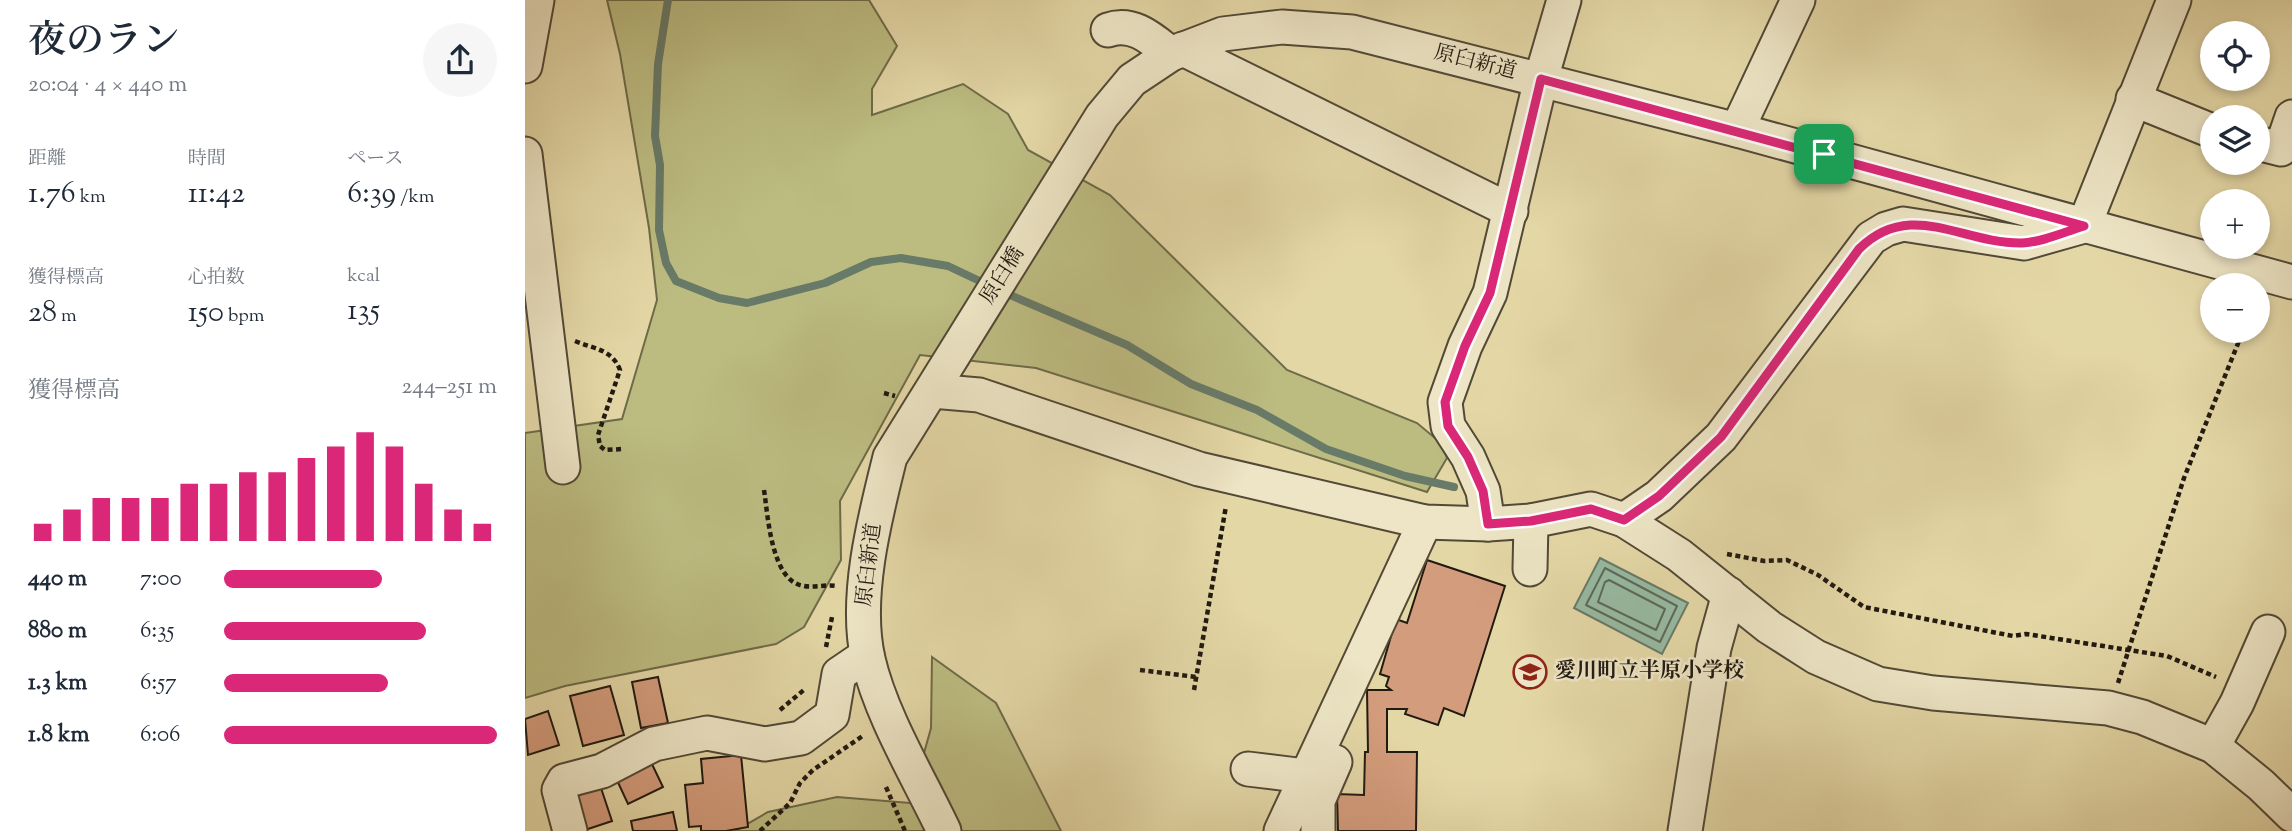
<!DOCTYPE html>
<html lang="ja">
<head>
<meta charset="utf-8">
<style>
  body { margin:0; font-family:"Sorts Mill Goudy","Noto Serif JP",serif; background:#f6f6f7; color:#1f2937; height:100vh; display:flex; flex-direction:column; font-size:26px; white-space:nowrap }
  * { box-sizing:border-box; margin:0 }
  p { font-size:23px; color:#747a83 }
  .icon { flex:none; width:38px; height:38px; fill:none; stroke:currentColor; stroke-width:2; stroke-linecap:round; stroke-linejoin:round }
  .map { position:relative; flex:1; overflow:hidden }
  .panel { display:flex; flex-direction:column; background:#fff; width:525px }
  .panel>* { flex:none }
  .fabs { position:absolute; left:1675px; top:21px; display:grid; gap:14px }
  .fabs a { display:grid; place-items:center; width:70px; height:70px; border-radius:50%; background:#fff; box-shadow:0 4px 10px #0003; font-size:35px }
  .pin { position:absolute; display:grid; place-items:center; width:60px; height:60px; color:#fff; margin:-30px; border-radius:14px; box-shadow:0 4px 10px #0006 }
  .round { display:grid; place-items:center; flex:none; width:74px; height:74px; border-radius:37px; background:#f6f6f7 }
  .summary { display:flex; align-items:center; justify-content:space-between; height:119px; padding:0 28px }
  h1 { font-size:38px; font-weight:600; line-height:52px }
  .metrics { display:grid; grid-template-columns:repeat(3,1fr); gap:10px; height:119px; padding:7px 28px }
  .metrics div { display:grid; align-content:center }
  .metrics b { font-size:30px; font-weight:600 }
  .metrics small { font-size:19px; font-weight:400 }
  .metrics p { font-size:19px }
  .chart { height:196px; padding:14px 28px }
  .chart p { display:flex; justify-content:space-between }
  .chart svg { width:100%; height:126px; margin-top:7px; stroke:#db2777; stroke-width:6 }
  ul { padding:0 28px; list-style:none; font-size:23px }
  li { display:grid; grid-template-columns:112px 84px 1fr; align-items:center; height:52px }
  li i { height:18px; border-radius:9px; background:#db2777 }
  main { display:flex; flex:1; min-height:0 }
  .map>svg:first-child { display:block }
  .green { fill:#bcbc81; stroke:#6e6b49; stroke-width:2 }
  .water { fill:#97baa2; stroke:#687a68; stroke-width:2 }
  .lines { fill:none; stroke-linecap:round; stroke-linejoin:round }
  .shore { stroke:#5c6a5a; stroke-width:2 }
  .stream { stroke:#687a68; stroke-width:8 }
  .building { fill:#d39c7c; stroke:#211a11; stroke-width:2 }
  .minor-casing { stroke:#524936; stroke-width:37 }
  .path { stroke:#211a11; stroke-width:4.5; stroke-dasharray:5 3.5; stroke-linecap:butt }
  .minor { stroke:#ede5c5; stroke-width:33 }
  .route-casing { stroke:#fff; stroke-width:14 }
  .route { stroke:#db2777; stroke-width:9 }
  .labels { text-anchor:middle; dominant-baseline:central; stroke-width:5; stroke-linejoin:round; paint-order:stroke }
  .street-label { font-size:21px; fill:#211a11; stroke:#ede5c5 }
  .poi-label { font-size:21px; font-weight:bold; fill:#211a11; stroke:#ede5c5; text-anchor:start }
</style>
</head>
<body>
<main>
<section class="panel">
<div class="summary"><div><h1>夜のラン</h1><p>20:04 · 4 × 440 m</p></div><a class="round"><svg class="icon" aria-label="share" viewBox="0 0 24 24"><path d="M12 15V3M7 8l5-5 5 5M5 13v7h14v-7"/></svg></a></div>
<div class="metrics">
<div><p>距離</p><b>1.76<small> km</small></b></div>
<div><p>時間</p><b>11:42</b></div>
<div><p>ペース</p><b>6:39<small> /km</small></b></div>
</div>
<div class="metrics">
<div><p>獲得標高</p><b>28<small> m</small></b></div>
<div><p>心拍数</p><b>150<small> bpm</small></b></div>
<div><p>kcal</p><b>135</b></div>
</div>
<div class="chart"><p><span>獲得標高</span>244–251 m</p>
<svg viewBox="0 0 160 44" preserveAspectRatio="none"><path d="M5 44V38M15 44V33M25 44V29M35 44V29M45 44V29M55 44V24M65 44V24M75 44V20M85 44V20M95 44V15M105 44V11M115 44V6M125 44V11M135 44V24M145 44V33M155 44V38"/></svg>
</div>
<ul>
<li><b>440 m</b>7:00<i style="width:58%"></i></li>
<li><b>880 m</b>6:35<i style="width:74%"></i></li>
<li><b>1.3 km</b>6:57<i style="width:60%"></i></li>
<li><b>1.8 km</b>6:06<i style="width:100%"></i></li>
</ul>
</section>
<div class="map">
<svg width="1767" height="831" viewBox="0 0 1767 831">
  <rect width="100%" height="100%" fill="#e4d7a6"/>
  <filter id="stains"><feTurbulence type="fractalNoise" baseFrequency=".00286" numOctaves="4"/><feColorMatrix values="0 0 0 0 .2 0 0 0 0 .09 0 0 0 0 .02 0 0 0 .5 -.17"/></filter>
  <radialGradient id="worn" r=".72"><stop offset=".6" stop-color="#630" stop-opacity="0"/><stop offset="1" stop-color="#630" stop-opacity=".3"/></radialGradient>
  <!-- green -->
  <g class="green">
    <polygon points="82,0 344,0 372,46 347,89 347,115 438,84 483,114 503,150 585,195 762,370 892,423 916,443 922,458 902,492 511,368 395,355 315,501 316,560 279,627 251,644 40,686 0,698 0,433 97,419 132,300 124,228 95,54"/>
    <polygon points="407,657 471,703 536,831 210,831 243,812 312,797 385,803 406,728"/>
  </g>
  <!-- water -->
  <polygon class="water" points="1075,558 1163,603 1137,654 1049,608"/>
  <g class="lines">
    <!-- shore -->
    <g class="shore">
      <polygon points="1080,568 1152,606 1135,642 1061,605"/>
      <polygon points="1084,580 1140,609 1131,630 1073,602 1080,582"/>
    </g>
    <!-- stream -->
    <g class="stream">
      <polyline points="143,0 133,64 130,136 135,165 134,230 141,263 151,281 194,298 222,303 300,283 346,262 376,258 423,266 463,285"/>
      <polyline points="478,292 602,345 666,384 732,410 801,449 880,476 929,487"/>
    </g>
  </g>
  <!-- building -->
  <g class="building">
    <polygon points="902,560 980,586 939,716 919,708 913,725 880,714 882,709 862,709 862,752 892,752 891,831 813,831 812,794 839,795 840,752 843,752 842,690 866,690 861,686 864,677 855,674 871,619 882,623"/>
    <polygon points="133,677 143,723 116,728 107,682"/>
    <polygon points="85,686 99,735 58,746 45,696"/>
    <polygon points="23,711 34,745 3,755 0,719"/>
    <polygon points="216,755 223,827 201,831 176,831 176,826 164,827 160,785 178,783 176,759"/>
    <polygon points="125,760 138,787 103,804 90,776"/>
    <polygon points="76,788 87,821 57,831 45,798"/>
    <polygon points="148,812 152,831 108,831 106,821"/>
  </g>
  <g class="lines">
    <defs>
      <g id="minor">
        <path d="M583,30C608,21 627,39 646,54"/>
        <polyline points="658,49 986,211"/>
        <polyline points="0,66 12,0"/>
        <polyline points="1608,99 1687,131"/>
        <polyline points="1212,130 1273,0"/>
        <polyline points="1732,143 1756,149 1767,117"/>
        <polyline points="0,154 38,467"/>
        <polyline points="407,391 454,395 674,469 900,522 963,524 1006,521 1066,509 1099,520 1154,555 1244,627 1291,657 1353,684 1408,693 1583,708 1617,717 1688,746 1736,785 1767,815"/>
        <polyline points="1099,520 1134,496 1196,437 1346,238 1361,229 1378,224 1499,243 1559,226 1649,0"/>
        <polyline points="963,524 958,491 943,457 923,426 920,402 940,346 965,293 1016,79 1039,0"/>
        <polyline points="1005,569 1006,521"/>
        <polyline points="1688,746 1712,703 1743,632"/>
        <polyline points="723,769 780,776"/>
        <polyline points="45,831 34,790 39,781 77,771 129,744 182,733 240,744 276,738 307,715 314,674 342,655"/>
        <path d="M419,831C394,778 356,716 343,659C329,597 350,517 365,457L577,116L607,80L646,54L698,34L757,27L827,32L1212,130L1767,282"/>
        <polyline points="756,831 900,522"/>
        <polyline points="793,831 793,801 810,762"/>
        <polyline points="1160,831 1189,648 1204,594"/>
      </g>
    </defs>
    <!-- minor casing -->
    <use href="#minor" class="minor-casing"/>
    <!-- path -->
    <g class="path">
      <path d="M50,341C69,349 87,349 95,370L73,435L75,446L80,450L98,449"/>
      <polyline points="359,393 370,396"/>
      <path d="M239,490C243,515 246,582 279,586C289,588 301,584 312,586"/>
      <polyline points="1202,554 1239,561 1262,560 1293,575 1339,607 1488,636 1501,634 1642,656 1691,677"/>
      <polyline points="301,647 307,617"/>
      <polyline points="615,670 671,677"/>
      <polyline points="1593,683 1659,478 1718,331"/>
      <polyline points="669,690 701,506"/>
      <polyline points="255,710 280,689"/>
      <polyline points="361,787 380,831"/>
      <polyline points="235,831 265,803 275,783 288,770 339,735"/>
    </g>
    <!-- minor -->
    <use href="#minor" class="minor"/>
  </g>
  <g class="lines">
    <defs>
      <path id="route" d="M1016,79L1559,226C1539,232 1518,242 1497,243C1436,244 1386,198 1334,249L1196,437L1134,496L1099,520L1066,509L1006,521L963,524L958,491L943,457L923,426L920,402L940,346L965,293Z"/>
    </defs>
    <!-- route casing -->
    <use href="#route" class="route-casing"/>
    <!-- route -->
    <use href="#route" class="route"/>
  </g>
  <!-- icons -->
  <defs>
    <symbol id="school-ring" viewBox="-11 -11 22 22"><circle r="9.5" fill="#ede5c5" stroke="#8f2418" stroke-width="1.5"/><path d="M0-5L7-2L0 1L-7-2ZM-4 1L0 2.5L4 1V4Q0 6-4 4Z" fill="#8f2418"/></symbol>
  </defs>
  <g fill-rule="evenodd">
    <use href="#school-ring" x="986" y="653" width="38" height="38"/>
  </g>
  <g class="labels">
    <!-- street labels -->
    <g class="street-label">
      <text transform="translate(950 63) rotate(14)">原臼新道</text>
      <text transform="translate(478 276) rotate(-58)">原臼橋</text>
      <text transform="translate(345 565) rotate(-83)">原臼新道</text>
    </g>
    <!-- poi labels -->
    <g class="poi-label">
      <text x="1030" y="672">愛川町立半原小学校</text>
    </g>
  </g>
  <rect width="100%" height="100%" filter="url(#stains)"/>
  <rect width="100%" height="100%" fill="url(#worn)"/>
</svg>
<div class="fabs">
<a><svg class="icon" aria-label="locate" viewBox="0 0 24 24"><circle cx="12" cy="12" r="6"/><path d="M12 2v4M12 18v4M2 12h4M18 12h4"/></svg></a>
<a><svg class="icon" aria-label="layers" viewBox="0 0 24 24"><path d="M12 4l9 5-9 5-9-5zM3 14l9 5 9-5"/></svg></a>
<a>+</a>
<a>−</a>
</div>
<div class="pin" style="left:1299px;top:154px;background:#1e9e55"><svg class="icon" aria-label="arrive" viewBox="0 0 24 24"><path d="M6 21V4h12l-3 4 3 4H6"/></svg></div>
</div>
</main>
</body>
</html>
